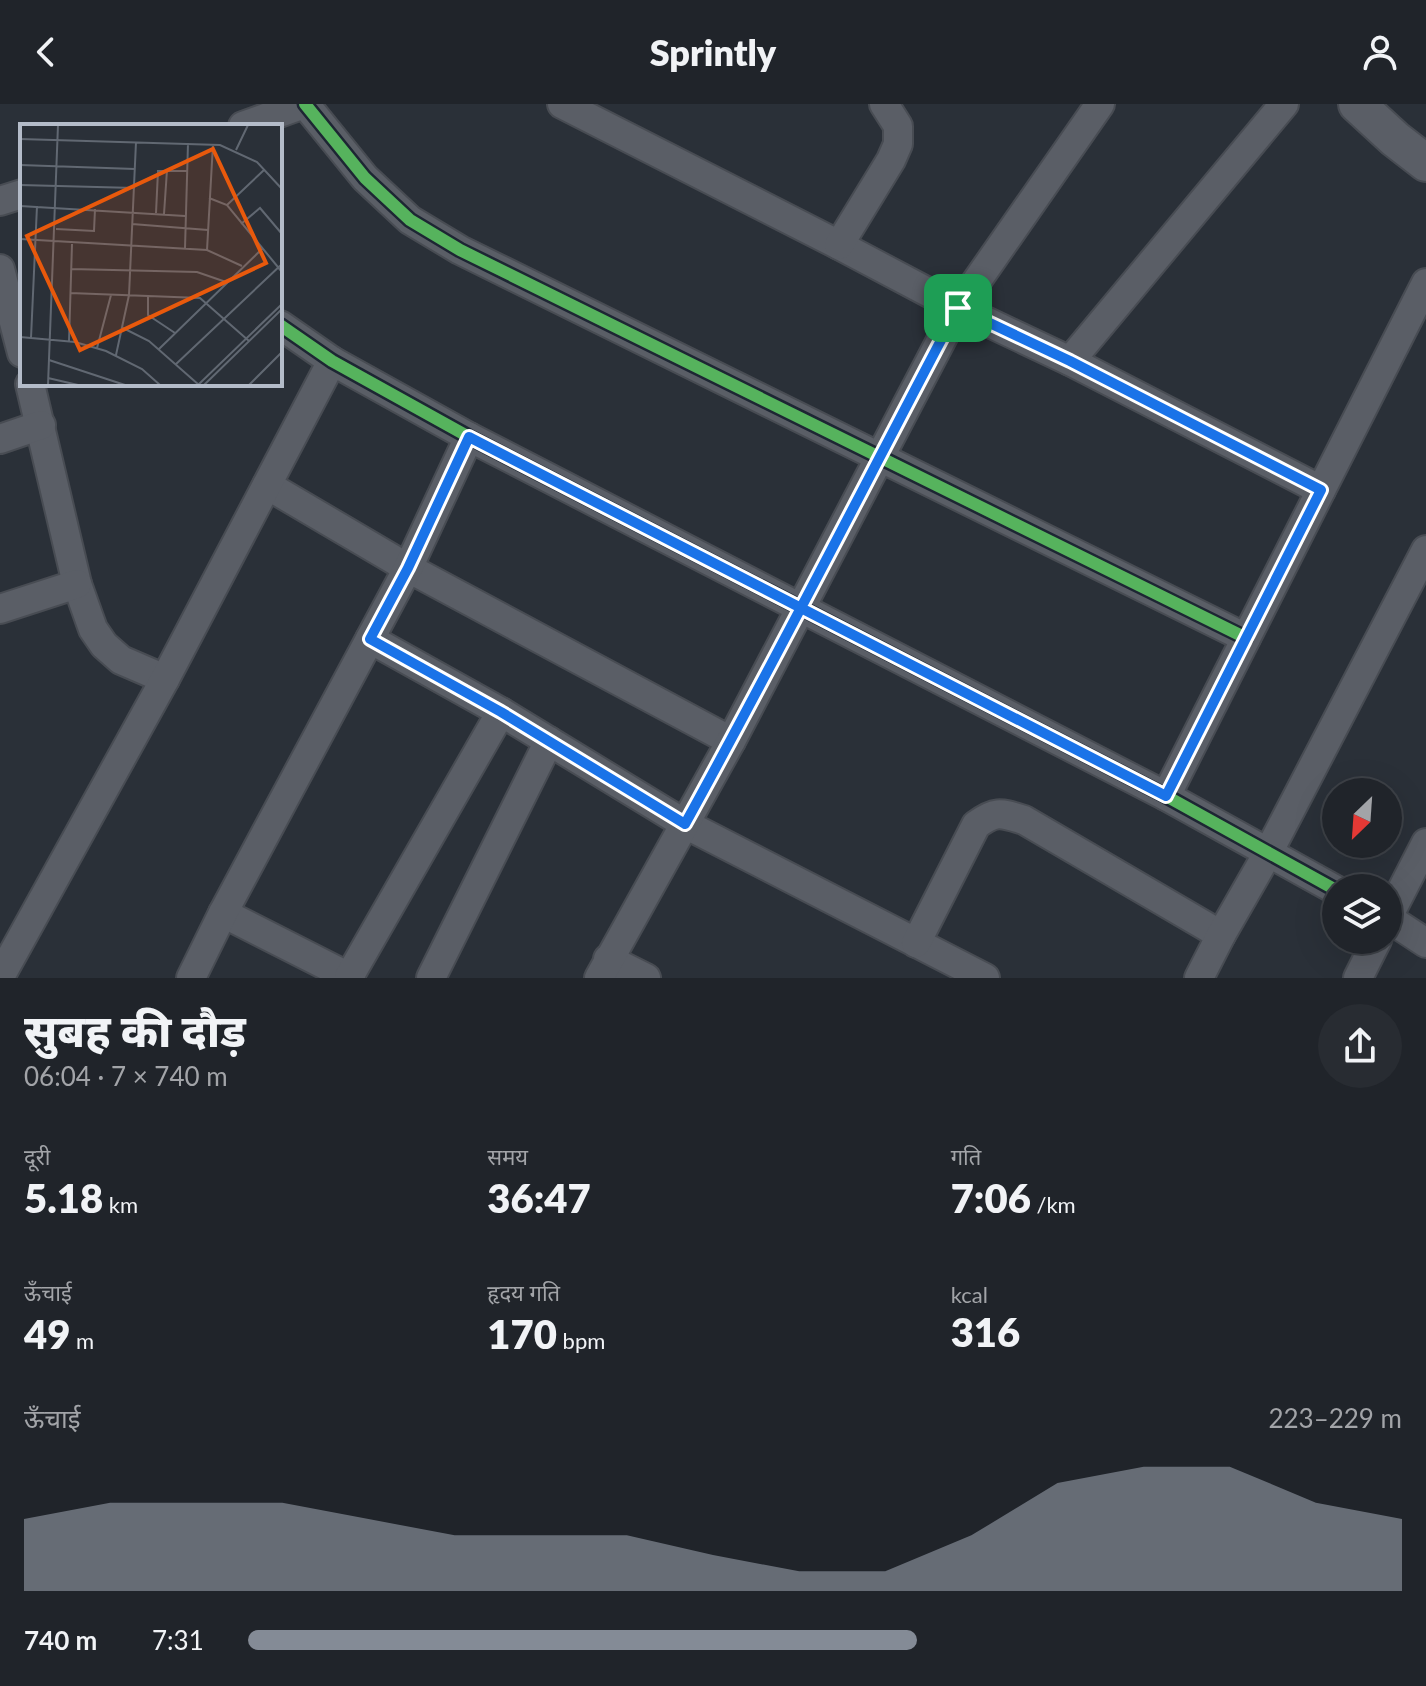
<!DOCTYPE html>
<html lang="hi">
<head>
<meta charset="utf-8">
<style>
  body { margin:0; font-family:Lato,"Noto Sans Devanagari",sans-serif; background:#282c32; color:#f1f3f6; height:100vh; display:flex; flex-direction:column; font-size:30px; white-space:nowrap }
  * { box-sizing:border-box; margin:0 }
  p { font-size:26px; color:#a2a4a8 }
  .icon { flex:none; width:44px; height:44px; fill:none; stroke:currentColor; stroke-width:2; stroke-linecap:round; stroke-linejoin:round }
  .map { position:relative; height:874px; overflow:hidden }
  .details { display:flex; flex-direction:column; background:#20242a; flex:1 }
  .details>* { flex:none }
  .needle { width:52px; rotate:205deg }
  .fabs { position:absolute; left:1322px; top:674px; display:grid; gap:16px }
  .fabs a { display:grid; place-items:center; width:80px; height:80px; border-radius:50%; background:#20242a; box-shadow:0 8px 32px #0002,0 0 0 2px #3d4147; font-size:40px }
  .pin { position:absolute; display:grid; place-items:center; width:68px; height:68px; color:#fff; margin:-34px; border-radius:16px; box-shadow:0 4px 12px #0006 }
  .round { display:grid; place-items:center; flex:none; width:84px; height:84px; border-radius:42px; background:#282c32 }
  .headline { display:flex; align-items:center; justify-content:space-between; height:136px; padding:0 24px }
  h1 { font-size:44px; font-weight:800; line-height:60px }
  .figures { display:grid; grid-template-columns:repeat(3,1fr); gap:12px; height:136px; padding:8px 24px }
  .figures div { display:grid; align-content:center }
  .figures b { font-size:40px; font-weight:800 }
  .figures small { font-size:22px; font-weight:400 }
  .figures p { font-size:22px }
  .chart { height:224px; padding:16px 24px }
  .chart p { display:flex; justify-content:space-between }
  .chart svg { width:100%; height:144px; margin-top:8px; fill:#848b96; opacity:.7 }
  ul { padding:0 24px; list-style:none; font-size:26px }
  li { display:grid; grid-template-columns:128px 96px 1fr; align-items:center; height:60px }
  li i { height:20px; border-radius:10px; background:#848b96 }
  header { display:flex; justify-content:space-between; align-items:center; height:104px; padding:0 24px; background:#20242a; font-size:36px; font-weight:800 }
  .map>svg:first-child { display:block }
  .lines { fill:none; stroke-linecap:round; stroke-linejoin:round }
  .minor-casing { stroke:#484c53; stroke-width:32 }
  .tertiary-casing { stroke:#484c53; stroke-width:40 }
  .minor { stroke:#5a5e66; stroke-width:28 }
  .tertiary { stroke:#5a5e66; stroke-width:36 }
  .cycleway-casing { stroke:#1d2633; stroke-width:17 }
  .cycleway { stroke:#56b35d; stroke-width:12 }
  .route-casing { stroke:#fff; stroke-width:16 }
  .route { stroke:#1a73e8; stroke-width:10 }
  .inset-road { fill:none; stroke:#616872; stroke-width:2 }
  .view { fill:#e8590c; fill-opacity:0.15; stroke:#e8590c; stroke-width:4 }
  .inset-edge { fill:none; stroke:#b4bcc9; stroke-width:4 }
</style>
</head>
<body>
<header><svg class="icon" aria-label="back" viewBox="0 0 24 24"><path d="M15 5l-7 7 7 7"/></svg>Sprintly<svg class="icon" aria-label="person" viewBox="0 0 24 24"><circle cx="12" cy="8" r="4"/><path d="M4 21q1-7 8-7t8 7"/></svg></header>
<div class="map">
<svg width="1426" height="874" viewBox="0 0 1426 874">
  <rect width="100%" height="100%" fill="#2a3038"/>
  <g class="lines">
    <defs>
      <g id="minor">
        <polyline points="305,0 365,74 410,116 460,146 1246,534"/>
        <polyline points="562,0 839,141 958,204 1070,257 1321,386"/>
        <polyline points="243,22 304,0"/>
        <polyline points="0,97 22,90"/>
        <polyline points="839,141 891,56 898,40 898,22 884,0"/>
        <polyline points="0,165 22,249"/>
        <polyline points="280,221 332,257 469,333 1166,692 1336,786"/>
        <polyline points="1070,257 1284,0"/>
        <polyline points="30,280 77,480 93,525 104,541 121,556 165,575"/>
        <polyline points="0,335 41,321"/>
        <polyline points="267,381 408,464 731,637"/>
        <polyline points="0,505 77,480"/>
        <polyline points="370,535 501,608 685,720 985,874"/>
        <polyline points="1166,692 1426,179"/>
        <polyline points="223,809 351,874"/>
        <polyline points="1388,813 1426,739"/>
        <polyline points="1388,814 1426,839"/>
        <path d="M916,839L976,721C996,706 1001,709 1024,716L1221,831"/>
        <polyline points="608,855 646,874"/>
        <polyline points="0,873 165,575 332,257"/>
        <polyline points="349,873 501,608"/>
        <polyline points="191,874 223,809 408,464 469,333"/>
        <polyline points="431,874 549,637"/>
        <polyline points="599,874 731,637 958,204 1100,0"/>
        <polyline points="1199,874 1221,831 1268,749 1426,446"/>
        <polyline points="1358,874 1377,836"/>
      </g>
      <polyline id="tertiary" points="1357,0 1395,35 1426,59"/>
    </defs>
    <!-- minor casing -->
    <use href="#minor" class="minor-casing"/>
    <!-- tertiary casing -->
    <use href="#tertiary" class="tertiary-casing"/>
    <!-- minor -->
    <use href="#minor" class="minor"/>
    <!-- tertiary -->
    <use href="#tertiary" class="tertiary"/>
    <defs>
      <g id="cycleway">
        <polyline points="305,0 365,74 410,116 460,146 1246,534"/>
        <polyline points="280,221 332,257 469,333 1166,692 1336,786"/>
      </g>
    </defs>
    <!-- cycleway casing -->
    <use href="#cycleway" class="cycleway-casing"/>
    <!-- cycleway -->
    <use href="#cycleway" class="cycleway"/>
  </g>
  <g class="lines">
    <defs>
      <path id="route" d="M958,204C867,376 779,550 685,720L501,608L370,535L408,464L469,333C701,453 934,572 1166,692L1321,386L1070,257L958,204"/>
    </defs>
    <!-- route casing -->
    <use href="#route" class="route-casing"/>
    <!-- route -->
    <use href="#route" class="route"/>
  </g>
  <!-- overview -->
  <g transform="translate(20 20)">
    <rect width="262" height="262" fill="#2a3038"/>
    <path class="inset-road" d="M0,15L200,21L237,38L262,65M216,26L228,1M0,41L115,45M0,61L115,64M189,74L207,81L262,148M207,81L244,46M0,82L165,92M136,89L138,47H168M144,90L147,46M112,100L188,106M221,100L240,84L262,110M36,105L74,107L75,85M0,115L187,126L222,142M165,124L168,19M187,126L193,20M51,145L177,148L206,158M50,169L180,174L229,217M128,172V191L155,209M103,204L129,217L179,261M0,213L55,218L86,227L122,245L140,261M11,214L17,82M49,217L52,120M77,224L91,171M139,225L242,125M96,231L109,171L116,18M29,236L105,261M155,241L262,140M28,254L58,261M28,261L38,1M178,261L262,180M184,261L262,185M229,261L262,228"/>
    <path class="view" d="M193,25L246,139L60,226L7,112Z"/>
    <rect width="262" height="262" class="inset-edge"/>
  </g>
</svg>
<div class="fabs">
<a><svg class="needle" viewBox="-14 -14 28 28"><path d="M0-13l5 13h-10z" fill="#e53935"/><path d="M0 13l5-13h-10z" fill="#a2a4a8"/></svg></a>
<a><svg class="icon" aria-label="layers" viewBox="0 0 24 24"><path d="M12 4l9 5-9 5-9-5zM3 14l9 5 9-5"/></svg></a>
</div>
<div class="pin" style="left:958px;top:204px;background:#1e9e55"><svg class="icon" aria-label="arrive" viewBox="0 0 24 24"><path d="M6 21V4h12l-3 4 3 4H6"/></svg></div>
</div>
<section class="details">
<div class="headline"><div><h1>सुबह की दौड़</h1><p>06:04 · 7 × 740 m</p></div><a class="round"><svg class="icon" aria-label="share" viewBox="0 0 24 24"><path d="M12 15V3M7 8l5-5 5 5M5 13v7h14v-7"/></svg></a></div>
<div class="figures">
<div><p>दूरी</p><b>5.18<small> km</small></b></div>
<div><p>समय</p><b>36:47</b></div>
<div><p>गति</p><b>7:06<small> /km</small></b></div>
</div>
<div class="figures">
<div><p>ऊँचाई</p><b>49<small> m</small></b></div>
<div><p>हृदय गति</p><b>170<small> bpm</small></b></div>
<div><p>kcal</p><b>316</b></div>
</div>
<div class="chart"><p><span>ऊँचाई</span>223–229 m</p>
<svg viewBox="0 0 160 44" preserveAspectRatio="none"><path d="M0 44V22L10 17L20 17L30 17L40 22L50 27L60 27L70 27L80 33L90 38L100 38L110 27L120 11L130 6L140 6L150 17L160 22V44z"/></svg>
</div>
<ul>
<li><b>740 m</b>7:31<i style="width:58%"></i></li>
</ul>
</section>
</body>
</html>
